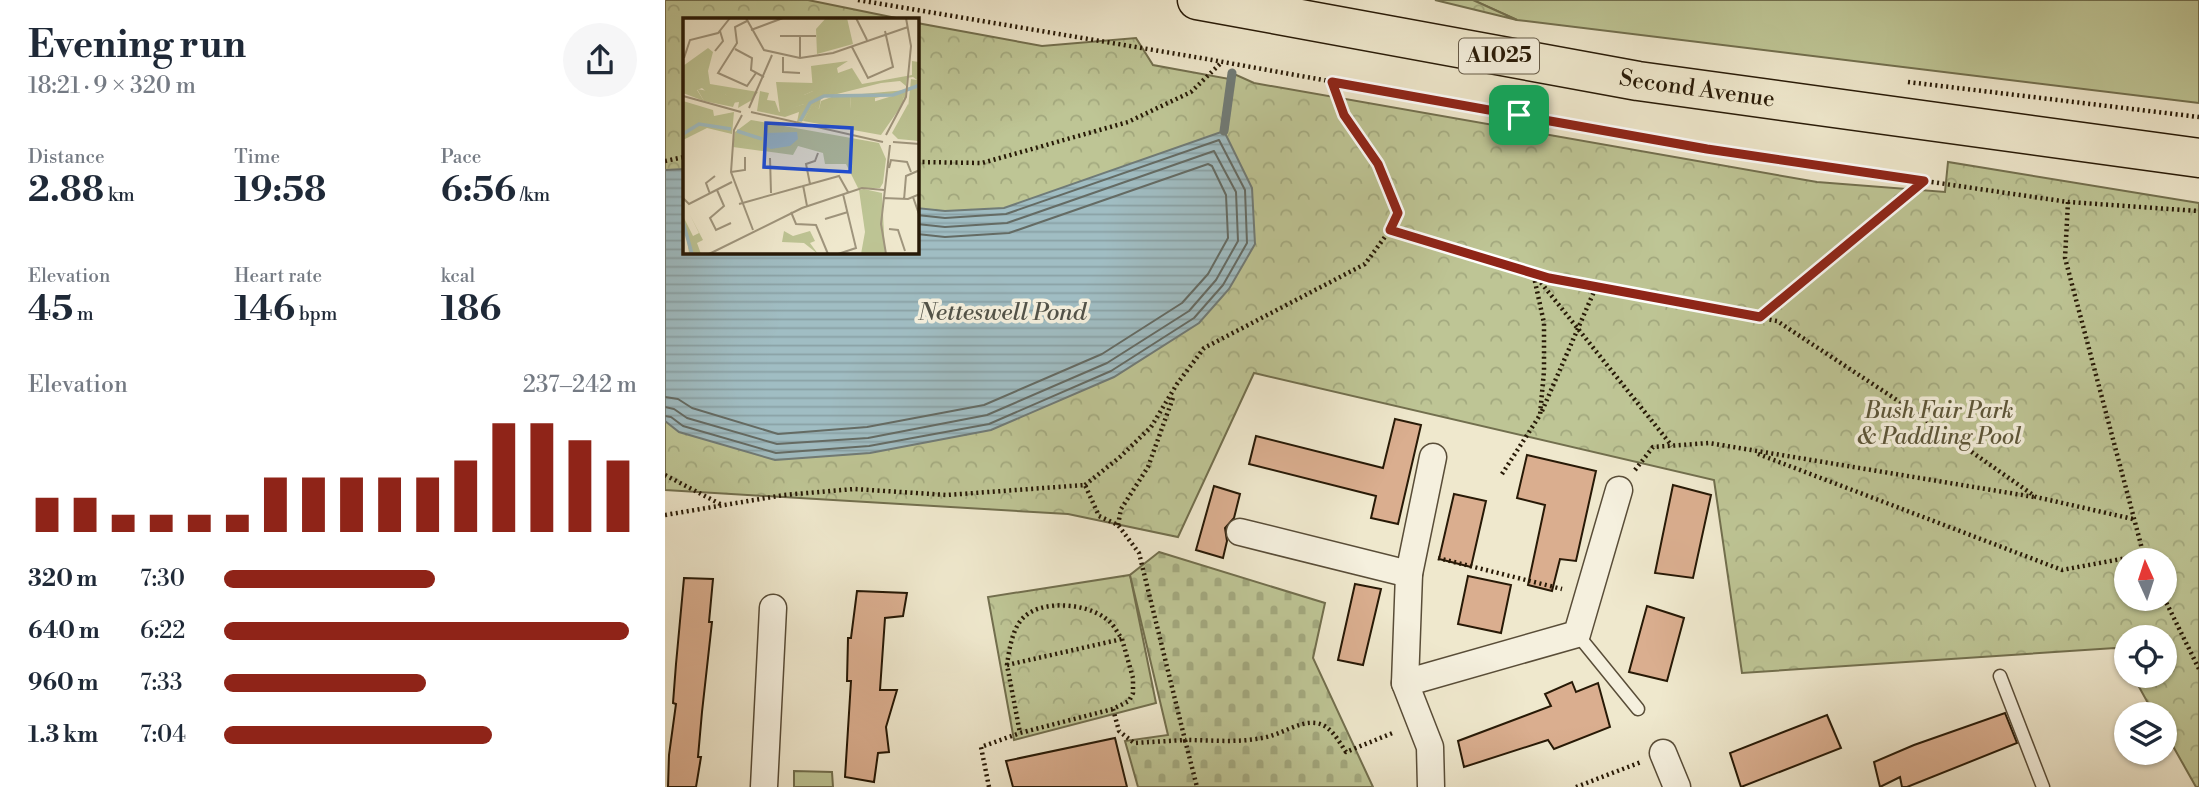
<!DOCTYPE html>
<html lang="en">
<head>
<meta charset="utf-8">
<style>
  body { margin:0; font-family:"Libre Bodoni",serif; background:#f6f6f7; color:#1f2937; height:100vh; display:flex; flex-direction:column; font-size:26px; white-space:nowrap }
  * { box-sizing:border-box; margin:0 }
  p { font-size:23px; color:#747a83 }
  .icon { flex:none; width:38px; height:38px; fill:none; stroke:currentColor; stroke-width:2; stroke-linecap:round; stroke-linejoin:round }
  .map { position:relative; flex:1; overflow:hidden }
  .sheet { display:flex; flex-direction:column; background:#fff; width:665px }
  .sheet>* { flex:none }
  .needle { width:46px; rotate:357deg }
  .fabs { position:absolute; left:1449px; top:548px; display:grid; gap:14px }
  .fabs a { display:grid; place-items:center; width:63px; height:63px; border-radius:50%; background:#fff; box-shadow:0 2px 5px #0004; font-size:35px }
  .pin { position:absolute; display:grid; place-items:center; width:60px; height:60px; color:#fff; margin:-30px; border-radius:14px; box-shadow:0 4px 10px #0006 }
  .round { display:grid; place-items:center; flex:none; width:74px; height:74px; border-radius:37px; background:#f6f6f7 }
  .head { display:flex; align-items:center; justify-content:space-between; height:119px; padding:0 28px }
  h1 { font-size:38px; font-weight:800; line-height:52px }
  .metrics { display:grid; grid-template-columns:repeat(3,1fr); gap:10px; height:119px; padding:7px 28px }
  .metrics div { display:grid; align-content:center }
  .metrics b { font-size:35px; font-weight:800 }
  .metrics small { font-size:19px; font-weight:400 }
  .metrics p { font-size:19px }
  .chart { height:196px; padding:14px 28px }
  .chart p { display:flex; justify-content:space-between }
  .chart svg { width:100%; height:126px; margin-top:7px; stroke:#8f2418; stroke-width:6 }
  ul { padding:0 28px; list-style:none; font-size:23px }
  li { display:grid; grid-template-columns:112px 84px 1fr; align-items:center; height:52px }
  li i { height:18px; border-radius:9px; background:#8f2418 }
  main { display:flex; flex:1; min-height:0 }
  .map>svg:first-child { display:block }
  .grass { fill:#bec595; stroke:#726f4e; stroke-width:2 }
  .forest { fill:url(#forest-crowns); stroke:#726f4e; stroke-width:2; fill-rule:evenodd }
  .cemetery { fill:url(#cemetery-stones); stroke:#726f4e; stroke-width:2 }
  .water { fill:url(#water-rules); stroke:#707b77; stroke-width:2 }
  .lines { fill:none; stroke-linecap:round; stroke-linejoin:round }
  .shore { stroke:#646b64; stroke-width:2 }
  .stream { stroke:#707b77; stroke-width:9 }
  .building { fill:#daae8f; stroke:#271906; stroke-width:2 }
  .lane-casing { stroke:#594d38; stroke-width:15 }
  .street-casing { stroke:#594d38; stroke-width:29 }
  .primary-casing { stroke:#271906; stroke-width:41 }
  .path { stroke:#271906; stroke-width:4.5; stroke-dasharray:2 3.5; stroke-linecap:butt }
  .lane { stroke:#f5f0de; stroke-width:12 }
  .street { stroke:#f5f0de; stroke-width:26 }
  .primary { stroke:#efe8cd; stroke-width:38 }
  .route-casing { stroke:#fff; stroke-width:14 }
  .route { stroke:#8f2418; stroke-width:9 }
  .labels { text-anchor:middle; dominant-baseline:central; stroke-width:7; stroke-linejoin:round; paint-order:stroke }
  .shield { fill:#f5f0de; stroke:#655a47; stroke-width:2 }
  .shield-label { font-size:21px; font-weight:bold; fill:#271906 }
  .street-label { font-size:23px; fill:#271906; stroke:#f5f0de }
  .park-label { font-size:23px; font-style:italic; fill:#5c5538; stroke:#f5f0de }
  .water-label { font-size:24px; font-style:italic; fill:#515248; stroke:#f5f0de }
  .inset-river { fill:none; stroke:#a0bdc3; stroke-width:3.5 }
  .inset-road { fill:none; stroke:#9f957d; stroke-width:2 }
  .view { fill:#1d4ed8; fill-opacity:0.15; stroke:#1d4ed8; stroke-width:3.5 }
  .inset-edge { fill:none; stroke:#271906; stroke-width:3.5 }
</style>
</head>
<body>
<main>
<section class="sheet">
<div class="head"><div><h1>Evening run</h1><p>18:21 · 9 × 320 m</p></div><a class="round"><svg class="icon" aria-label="share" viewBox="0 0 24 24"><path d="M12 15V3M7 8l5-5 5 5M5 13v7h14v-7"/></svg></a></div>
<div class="metrics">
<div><p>Distance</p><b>2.88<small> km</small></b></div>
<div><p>Time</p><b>19:58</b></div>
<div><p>Pace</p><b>6:56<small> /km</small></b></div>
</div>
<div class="metrics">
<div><p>Elevation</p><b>45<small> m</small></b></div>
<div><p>Heart rate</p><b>146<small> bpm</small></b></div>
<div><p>kcal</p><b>186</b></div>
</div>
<div class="chart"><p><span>Elevation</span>237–242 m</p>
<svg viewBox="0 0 160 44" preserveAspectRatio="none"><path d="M5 44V32M15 44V32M25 44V38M35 44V38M45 44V38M55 44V38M65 44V25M75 44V25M85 44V25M95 44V25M105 44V25M115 44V19M125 44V6M135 44V6M145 44V12M155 44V19"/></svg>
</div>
<ul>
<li><b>320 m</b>7:30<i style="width:51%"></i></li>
<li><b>640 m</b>6:22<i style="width:98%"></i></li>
<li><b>960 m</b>7:33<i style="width:49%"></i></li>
<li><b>1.3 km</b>7:04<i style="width:65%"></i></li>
</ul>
</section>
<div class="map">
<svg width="1534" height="787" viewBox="0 0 1534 787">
  <defs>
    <pattern id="forest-crowns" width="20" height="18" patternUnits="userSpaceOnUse" patternTransform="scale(1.75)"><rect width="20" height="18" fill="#bec595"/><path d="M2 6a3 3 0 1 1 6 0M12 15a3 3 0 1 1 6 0" fill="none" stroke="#a3a97f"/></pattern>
    <pattern id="cemetery-stones" width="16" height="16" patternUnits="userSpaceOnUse" patternTransform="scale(1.75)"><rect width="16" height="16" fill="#bec595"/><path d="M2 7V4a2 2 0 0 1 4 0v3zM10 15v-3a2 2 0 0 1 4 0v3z" fill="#a3a97f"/></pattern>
    <pattern id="water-rules" width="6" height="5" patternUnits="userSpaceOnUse" patternTransform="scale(1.75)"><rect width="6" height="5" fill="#a0bdc3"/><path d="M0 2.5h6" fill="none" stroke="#8aa2a6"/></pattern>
  </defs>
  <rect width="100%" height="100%" fill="#efe8cd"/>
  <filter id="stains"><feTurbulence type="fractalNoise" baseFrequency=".00286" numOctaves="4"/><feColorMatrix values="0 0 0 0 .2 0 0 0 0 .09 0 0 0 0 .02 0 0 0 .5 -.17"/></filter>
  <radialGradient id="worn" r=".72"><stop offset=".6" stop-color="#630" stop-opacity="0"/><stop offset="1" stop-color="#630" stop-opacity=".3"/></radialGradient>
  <!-- grass -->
  <g class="grass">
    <polygon points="808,0 1534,0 1534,103 852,20"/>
    <polygon points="129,771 167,772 168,787 129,787"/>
  </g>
  <!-- forest -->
  <g class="forest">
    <path d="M0,0H143L236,19H19V252H252V23L377,46L471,38L488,65L564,79L567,73L589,83L1152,182L1280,192L1283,162L1534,203V787H1531L1500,732V714H1489L1468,676H1500V637H1461V664L1452,649L1450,648L1077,673L1049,480L589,373L513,537L403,514L0,490ZM1461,560H1500V598H1461Z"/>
    <polygon points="770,0 808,0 852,20"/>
    <polygon points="465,575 491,703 349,740 323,597"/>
  </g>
  <!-- cemetery -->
  <polygon class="cemetery" points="494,552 660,603 648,658 708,787 473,787 460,741 503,735 465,575"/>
  <!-- water -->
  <polygon class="water" points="559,131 587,188 590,244 564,289 534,323 449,377 326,430 205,453 110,460 14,432 0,421 0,170 19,169 19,252 252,252 252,208 280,211 339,208"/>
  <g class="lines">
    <!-- shore -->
    <g class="shore">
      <polyline points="0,397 13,399 27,408 113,434 202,427 319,405 437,354 517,303 543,274 563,238 561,195 547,166 543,164 344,233 280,237 252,234"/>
      <polyline points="0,407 9,409 22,418 112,444 203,438 322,415 442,363 524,311 551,280 573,241 571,192 549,151 342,223 280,227 252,224"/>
      <polyline points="0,416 6,417 18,426 111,453 204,446 324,424 446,371 529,318 558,285 582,243 580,190 554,140 341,214 280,218 252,215"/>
    </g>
    <!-- stream -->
    <polyline class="stream" points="559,131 567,73"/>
  </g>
  <!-- building -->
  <g class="building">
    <polygon points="730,419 756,425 733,524 706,518 711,496 584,464 591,436 718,468"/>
    <polygon points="862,455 931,471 911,561 895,559 887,591 863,585 880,505 852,498"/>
    <polygon points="1008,485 1046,495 1028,578 990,573"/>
    <polygon points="549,486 575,494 569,518 560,528 562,541 558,558 531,550"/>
    <polygon points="789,494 821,501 806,567 774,559"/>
    <polygon points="803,576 846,585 836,633 793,624"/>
    <polygon points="19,578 48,579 44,622 47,622 37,712 33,757 36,757 31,787 3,787 4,755 11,704 8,703 11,664"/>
    <polygon points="690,584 716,589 698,665 673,660"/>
    <polygon points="192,591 242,593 238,616 220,618 215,690 232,690 221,727 224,752 213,753 209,782 180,777 186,681 182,681 183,638 186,638"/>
    <polygon points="982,606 1019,618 1002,681 964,672"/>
    <polygon points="907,682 911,692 933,683 945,727 889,749 883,740 799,767 793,741 886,706 880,694"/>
    <polygon points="1340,713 1352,743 1242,787 1237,787 1235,777 1215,787 1209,762 1249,745"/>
    <polygon points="1162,715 1176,748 1076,787 1065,753"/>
    <polygon points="450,738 462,787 348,787 341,761"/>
  </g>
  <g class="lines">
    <defs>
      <g id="lane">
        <polyline points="912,634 973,709"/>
        <polyline points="1335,676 1378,787"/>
      </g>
      <g id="street">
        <polyline points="575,532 744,574"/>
        <polyline points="740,683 744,574 768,457"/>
        <polyline points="998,753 1012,787"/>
        <polyline points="99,787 108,608"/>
        <polyline points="766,787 765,747 740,683 912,634 954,490"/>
      </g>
      <g id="primary">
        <path id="s1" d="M532,0L973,81L1534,158"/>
      </g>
    </defs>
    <!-- lane casing -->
    <use href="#lane" class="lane-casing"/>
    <!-- street casing -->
    <use href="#street" class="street-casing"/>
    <!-- primary casing -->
    <use href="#primary" class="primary-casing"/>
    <!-- path -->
    <g class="path">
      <polyline points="193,0 536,58 1042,149 1403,202 1534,211"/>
      <polyline points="1243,82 1534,117"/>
      <polyline points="0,161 19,157"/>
      <polyline points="252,162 317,163 463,122 526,92 557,62"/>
      <polyline points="1403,202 1400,258 1480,560"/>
      <polyline points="725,230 884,278 1112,321 1241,406 1371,497 1468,519"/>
      <polyline points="869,274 1007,446"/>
      <polyline points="1096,317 1258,181"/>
      <polyline points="877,411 931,287"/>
      <polyline points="1093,454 1397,570 1478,555"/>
      <polyline points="970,470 988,447 1044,443 1369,497"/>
      <polyline points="837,474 875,415 879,371 879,323 869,277"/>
      <polyline points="0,475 57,505"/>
      <polyline points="420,485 455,457 486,427 512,384 539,348 700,264 725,230 733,213 713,164 679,115 667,82"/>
      <path d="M0,515L119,495L189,489L282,495L420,485L434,516L453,525L474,553L520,740C545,740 572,743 597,738C616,735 634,721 650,723C665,724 673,740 681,752L730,732"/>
      <polyline points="453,525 456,509 483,467 509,395"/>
      <polyline points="773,558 897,589"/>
      <polyline points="1499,598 1534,669"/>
      <polygon points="457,639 468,678 468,693 464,701 448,709 355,733 342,665"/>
      <path d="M342,665C344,651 347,630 357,619C375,599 420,603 440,618C448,623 452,632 457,639"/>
      <polyline points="448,709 454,731 469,743 520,740 532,787"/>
      <polyline points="324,787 316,747 355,733"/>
      <polyline points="911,787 976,762"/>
    </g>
    <!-- lane -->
    <use href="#lane" class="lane"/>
    <!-- street -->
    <use href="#street" class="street"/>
    <!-- primary -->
    <use href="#primary" class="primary"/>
  </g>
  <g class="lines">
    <defs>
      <polygon id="route" points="667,82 1042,149 1259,181 1095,317 884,278 725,230 733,213 713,164 679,115"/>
    </defs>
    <!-- route casing -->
    <use href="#route" class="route-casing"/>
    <!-- route -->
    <use href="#route" class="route"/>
  </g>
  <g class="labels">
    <!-- shield labels -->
    <rect class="shield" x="794" y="38.5" width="80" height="35" rx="5"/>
    <g class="shield-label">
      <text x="834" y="56">A1025</text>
    </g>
    <!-- street labels -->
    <g class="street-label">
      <text stroke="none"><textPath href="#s1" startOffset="508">Second Avenue</textPath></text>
    </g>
    <!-- park labels -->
    <g class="park-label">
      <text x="1274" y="411">Bush Fair Park<tspan x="1274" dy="26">&amp; Paddling Pool</tspan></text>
    </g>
    <!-- water labels -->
    <g class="water-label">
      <text x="337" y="313">Netteswell Pond</text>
    </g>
  </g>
  <!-- overview -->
  <g transform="translate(18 18)">
    <rect width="236" height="236" fill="#efe8cd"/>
    <path d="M14,71L42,76L52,84L50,89L21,83ZM219,75L221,84L198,117L120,103L130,86L136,91L138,83L151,78L168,77L167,91ZM225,86L226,87L236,123L215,121L209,115Z" fill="#bec595"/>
    <path d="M143,0H164L170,26L134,36L133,11ZM25,30L30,34L25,53L27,66L75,74L69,82L55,90L56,84L49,85L42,76L28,78L19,70L14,72L21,83L0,75V48ZM165,43L154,50L155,55L169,50L179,66L229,57V43L236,44V123L222,119L228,61L234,62L230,59L224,60L223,68L217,63L198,65L138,80L136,91L130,87L120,103L114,104L116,94L102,99L74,93L77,73L86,75L84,82L92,83L96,94L121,86V77L130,73L128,48ZM223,72L222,84L218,75L192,80V93L171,99L167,91L168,77ZM0,83L30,92L31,98L51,94L49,116L24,110L0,122ZM68,102L196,125L203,141L200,165L197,170H175L163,146H142L140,135L115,128L110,137L50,129L52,114ZM181,171L199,175L202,236H178L182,214L176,172ZM7,197L20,222L14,225L18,236L6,235L0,198L10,218L16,215ZM101,213L110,218L127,213L132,223L127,225L135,236L121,225L99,224Z" fill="#bec595"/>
    <path d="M93,64L130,65V73L121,77V86L97,95Z" fill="#bec595"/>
    <path d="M114,114L115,121L107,128L88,131L80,127L82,115Z" fill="#a0bdc3"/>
    <path class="inset-river" d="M117,103L127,85L141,78L210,77L237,67M54,113L79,121M0,116L16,106L48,111M0,204L9,236"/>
    <path class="inset-road" d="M63,0L81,32L117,40L150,35L225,9M173,0L184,22M64,3L52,9L54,25L35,55L64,68L73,55M68,12L100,0M97,18H133M117,18V40M169,29L185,60L210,49L202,13M52,31L69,40L68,52L81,59M32,33L40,23L37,13M100,39V54L117,55M1,40L7,22L35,15L47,0M0,78L58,94M66,90L89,37M68,94L200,124M59,97L51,112L48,154L70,212M203,117L223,79L228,28L223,0M210,124L237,126M87,140L88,175M206,150L208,142L224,144L228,154M48,154L62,152V139M127,166L123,146L132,143L135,135M120,167L124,188M34,172L41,188L27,200L33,212L48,205M27,176L23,165L32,158M230,179L237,199M0,180L6,186L49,164M200,180L225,181L237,176M221,182L223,158L237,152M56,186L156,158L165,174M108,194L113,206L133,207L145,236M142,201L165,194M206,211L215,212L222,233M26,236L119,190L179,170L201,172M155,236L173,230L160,176M203,236L198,206L207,127"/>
    <path class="view" d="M83,105L169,110L167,154L81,149Z"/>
    <rect width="236" height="236" class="inset-edge"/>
  </g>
  <rect width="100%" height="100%" filter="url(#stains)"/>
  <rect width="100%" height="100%" fill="url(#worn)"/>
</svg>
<div class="fabs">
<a><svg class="needle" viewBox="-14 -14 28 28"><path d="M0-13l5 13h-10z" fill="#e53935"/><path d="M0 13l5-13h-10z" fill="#747a83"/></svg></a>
<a><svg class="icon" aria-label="locate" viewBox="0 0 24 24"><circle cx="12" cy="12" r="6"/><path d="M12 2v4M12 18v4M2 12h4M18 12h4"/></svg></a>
<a><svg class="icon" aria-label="layers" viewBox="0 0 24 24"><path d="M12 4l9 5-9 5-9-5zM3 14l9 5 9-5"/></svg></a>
</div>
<div class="pin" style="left:854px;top:115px;background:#1e9e55"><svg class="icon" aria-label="arrive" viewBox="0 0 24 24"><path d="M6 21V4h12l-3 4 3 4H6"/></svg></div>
</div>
</main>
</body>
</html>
